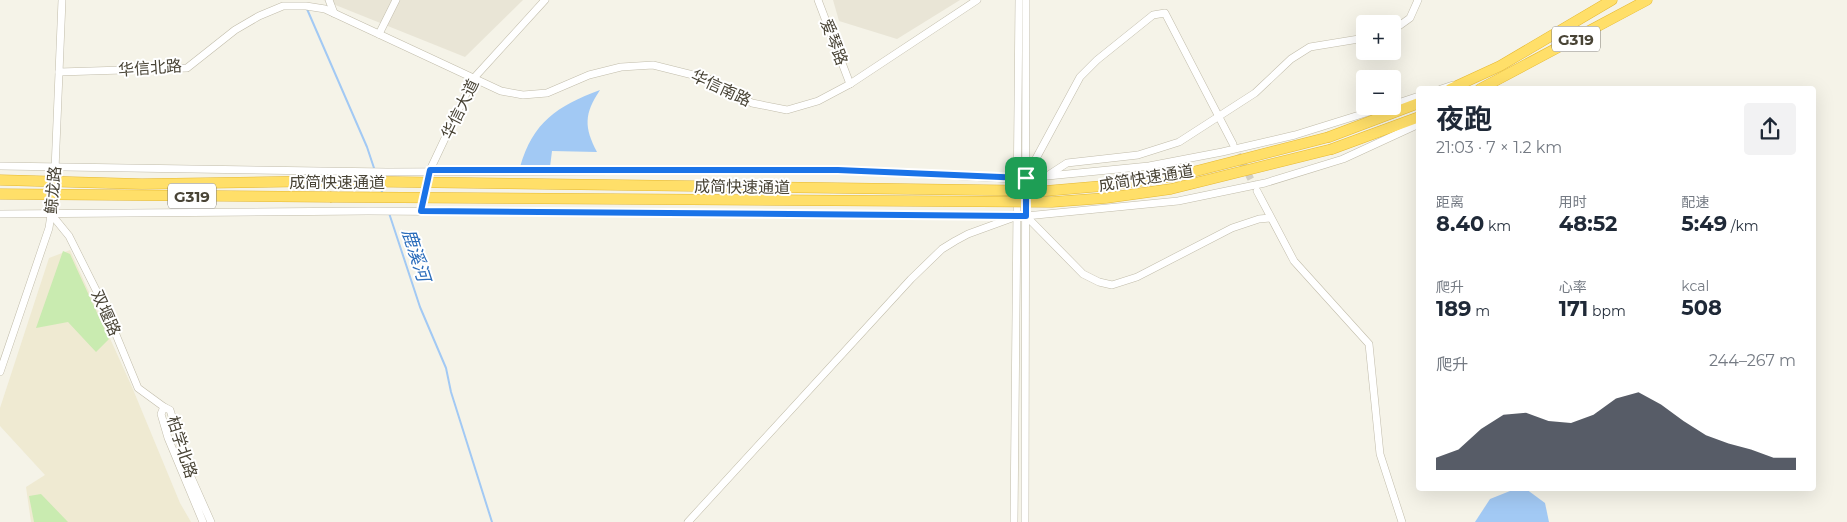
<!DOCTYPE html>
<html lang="zh">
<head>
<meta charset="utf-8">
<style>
  body { margin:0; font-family:Montserrat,"Noto Sans SC",sans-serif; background:#f2f2f3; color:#1f2937; height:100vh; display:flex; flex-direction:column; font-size:19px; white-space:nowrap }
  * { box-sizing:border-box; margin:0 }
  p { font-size:16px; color:#747a83 }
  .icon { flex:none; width:28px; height:28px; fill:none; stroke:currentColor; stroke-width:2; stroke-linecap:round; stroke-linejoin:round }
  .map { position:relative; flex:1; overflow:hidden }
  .drawer { position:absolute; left:1416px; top:86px; width:400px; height:405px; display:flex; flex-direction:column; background:#fff; border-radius:5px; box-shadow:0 5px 20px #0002 }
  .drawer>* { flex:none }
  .tools { position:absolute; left:1356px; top:15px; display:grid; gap:10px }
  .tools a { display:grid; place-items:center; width:45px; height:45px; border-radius:5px; background:#fff; box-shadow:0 5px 20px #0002; font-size:25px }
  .pin { position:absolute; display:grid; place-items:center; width:42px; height:42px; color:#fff; margin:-21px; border-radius:10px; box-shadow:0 2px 8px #0006 }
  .round { display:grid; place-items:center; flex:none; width:52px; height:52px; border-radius:5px; background:#f2f2f3 }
  .headline { display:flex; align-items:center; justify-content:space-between; height:85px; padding:0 20px }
  h1 { font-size:28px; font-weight:700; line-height:38px }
  .figures { display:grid; grid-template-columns:repeat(3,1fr); gap:8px; height:85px; padding:5px 20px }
  .figures div { display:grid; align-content:center }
  .figures b { font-size:21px; font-weight:700 }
  .figures small { font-size:14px; font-weight:400 }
  .figures p { font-size:14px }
  .chart { height:140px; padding:10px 20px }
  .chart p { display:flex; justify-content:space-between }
  .chart svg { width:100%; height:90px; margin-top:5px; fill:#111827; opacity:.7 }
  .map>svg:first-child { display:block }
  .residential { fill:#e9e5d6 }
  .education { fill:#efead2 }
  .green { fill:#c9ebb0 }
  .water { fill:#a2c9f4 }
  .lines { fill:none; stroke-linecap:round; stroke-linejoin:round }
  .stream { stroke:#a2c9f4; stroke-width:2 }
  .minor-tunnel { stroke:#d3d0c4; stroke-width:7; stroke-dasharray:7 3.5; stroke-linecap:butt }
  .minor-casing { stroke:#c1bcaa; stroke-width:8 }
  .highway-casing { stroke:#e5b832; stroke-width:11 }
  .minor { stroke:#fff; stroke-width:7 }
  .highway { stroke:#ffdf69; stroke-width:10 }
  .highway-bridge-casing { stroke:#e5b832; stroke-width:11; stroke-linecap:butt }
  .highway-bridge { stroke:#ffdf69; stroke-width:10 }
  .route-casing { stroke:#fff; stroke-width:10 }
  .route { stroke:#1a73e8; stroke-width:6 }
  .labels { text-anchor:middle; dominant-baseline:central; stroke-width:4; stroke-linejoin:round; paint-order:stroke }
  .shield { fill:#fff; stroke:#807c72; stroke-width:1 }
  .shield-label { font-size:15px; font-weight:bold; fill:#494436 }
  .street-label { font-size:16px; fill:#494436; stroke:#fff }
  .water-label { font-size:18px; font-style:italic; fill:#2a6cbb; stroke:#fff }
</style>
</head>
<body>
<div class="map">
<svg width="1847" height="522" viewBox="0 0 1847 522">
  <rect width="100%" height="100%" fill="#f5f3e8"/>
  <!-- residential -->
  <g class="residential">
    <polygon points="323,0 523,0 465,57"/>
    <polygon points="833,0 960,0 897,39 839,21"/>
  </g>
  <!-- education -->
  <polygon class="education" points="70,250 132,387 180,503 191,522 31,522 26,487 45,475 0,426 0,408 49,258"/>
  <!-- green -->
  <g class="green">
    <polygon points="63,251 70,254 109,339 96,352 68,322 36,328"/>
    <polygon points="41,494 68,522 34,522 29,496"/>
  </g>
  <!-- water -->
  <g class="water">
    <path d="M600,90C584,114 584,127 597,152L552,151L550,167H520C533,122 557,106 600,90Z"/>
    <polygon points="1515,489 1526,489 1545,503 1549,522 1475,522 1490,499"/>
  </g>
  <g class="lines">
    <!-- stream -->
    <g class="stream">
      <polyline points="307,9 367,147 375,171"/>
      <polyline points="379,185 383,194"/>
      <polyline points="389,213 420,307 446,368 451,392 492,522"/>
    </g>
    <!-- minor-tunnel -->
    <polyline class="minor-tunnel" points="1233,145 1256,189"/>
    <defs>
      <g id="minor">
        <polyline points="329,0 334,13"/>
        <polyline points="818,0 850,84"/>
        <polyline points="1392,31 1410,18 1418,0"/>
        <polyline points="379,34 396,0"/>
        <polyline points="59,72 187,68 235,30 259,16 283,6 306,6 325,9 501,91 523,95 547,93 589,75 621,67 653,65 709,79 752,103 787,110 818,101 850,84 977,0"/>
        <polyline points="1441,89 1453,85"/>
        <polyline points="1392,105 1419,96"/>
        <polyline points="0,166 387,172 838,170 1017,179 1149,166 1222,152 1295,135 1388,106"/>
        <polyline points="1050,174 1067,163 1138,155 1179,142 1255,93 1291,59 1310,47 1365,38"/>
        <polyline points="1026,177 1080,77 1097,60 1153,15 1165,13 1233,144"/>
        <polyline points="1257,191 1294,261 1369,344 1380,454 1402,522"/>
        <polyline points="421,211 430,170 473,79 545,0"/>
        <polyline points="0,214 368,211 1026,216 1178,201 1265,183 1343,159 1419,124"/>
        <polyline points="51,214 69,236 105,308 138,388 164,407"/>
        <polyline points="1026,216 1083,274 1099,282 1112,285 1137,277 1232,228 1259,219 1270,218"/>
        <polyline points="0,372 49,228 54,194 62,0"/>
        <polyline points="203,522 168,438 161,414 164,407 170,410 191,477 211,522"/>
        <polyline points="688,522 911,279 942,249 955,241 968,234 1012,218"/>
        <polyline points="1014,522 1019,0"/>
        <polyline points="1025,522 1026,0"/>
      </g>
      <g id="highway">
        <polyline points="1450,89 1500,66 1612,0"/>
        <polyline points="1480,89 1647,0"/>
        <polyline points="1329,137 1419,103"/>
        <polyline points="1332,149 1419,117"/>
        <polyline points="0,180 142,184 328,181"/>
        <polyline points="0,194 330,197"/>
      </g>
    </defs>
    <!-- minor casing -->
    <use href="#minor" class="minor-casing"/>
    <!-- highway casing -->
    <use href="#highway" class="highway-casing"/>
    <!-- minor -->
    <use href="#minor" class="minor"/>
    <!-- highway -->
    <use href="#highway" class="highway"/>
    <defs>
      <g id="highway-bridge">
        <polyline points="328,181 1045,191 1103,186 1177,176 1329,137"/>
        <polyline points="330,197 1052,202 1106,198 1171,189 1332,149"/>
      </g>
    </defs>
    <!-- highway-bridge casing -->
    <use href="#highway-bridge" class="highway-bridge-casing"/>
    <!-- highway-bridge -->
    <use href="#highway-bridge" class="highway-bridge"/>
  </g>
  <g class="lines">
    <defs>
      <polygon id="route" points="430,170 838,170 1026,178 1026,216 421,211"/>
    </defs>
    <!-- route casing -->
    <use href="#route" class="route-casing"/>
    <!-- route -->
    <use href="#route" class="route"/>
  </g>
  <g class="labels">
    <!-- shield labels -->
    <g class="shield">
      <rect x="1552" y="26.5" width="48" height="25" rx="4"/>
      <rect x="168" y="183.5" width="48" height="25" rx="4"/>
    </g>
    <g class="shield-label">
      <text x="1576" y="39">G319</text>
      <text x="192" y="196">G319</text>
    </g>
    <!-- street labels -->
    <g class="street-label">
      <text transform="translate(834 42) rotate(69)">爱琴路</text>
      <text transform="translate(150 68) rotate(-4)">华信北路</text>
      <text transform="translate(721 88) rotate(25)">华信南路</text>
      <text transform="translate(460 109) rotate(-64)">华信大道</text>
      <text transform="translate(1146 178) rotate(-9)">成简快速通道</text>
      <text x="337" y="182">成简快速通道</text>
      <text transform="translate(742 187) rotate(1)">成简快速通道</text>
      <text transform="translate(53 190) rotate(-85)">鲸龙路</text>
      <text transform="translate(106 313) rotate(66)">双堰路</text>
      <text transform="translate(182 447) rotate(72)">柏学北路</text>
    </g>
    <!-- water labels -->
    <g class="water-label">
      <text transform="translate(416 255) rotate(72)">鹿溪河</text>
    </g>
  </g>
</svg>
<div class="tools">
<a>+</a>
<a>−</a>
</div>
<div class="pin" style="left:1026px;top:178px;background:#1e9e55"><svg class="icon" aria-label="arrive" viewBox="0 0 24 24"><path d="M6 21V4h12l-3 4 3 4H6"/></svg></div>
<section class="drawer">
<div class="headline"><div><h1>夜跑</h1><p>21:03 · 7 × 1.2 km</p></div><a class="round"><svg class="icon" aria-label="share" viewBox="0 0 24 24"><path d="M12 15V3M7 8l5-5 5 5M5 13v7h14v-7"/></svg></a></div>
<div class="figures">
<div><p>距离</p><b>8.40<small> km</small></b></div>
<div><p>用时</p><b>48:52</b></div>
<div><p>配速</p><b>5:49<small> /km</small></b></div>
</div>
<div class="figures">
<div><p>爬升</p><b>189<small> m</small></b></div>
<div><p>心率</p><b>171<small> bpm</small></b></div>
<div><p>kcal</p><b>508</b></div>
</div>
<div class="chart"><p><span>爬升</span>244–267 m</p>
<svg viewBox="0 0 160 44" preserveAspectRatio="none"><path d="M0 44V38L10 34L20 24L30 17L40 16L50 20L60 21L70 17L80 9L90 6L100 12L110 20L120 27L130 31L140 34L150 38L160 38V44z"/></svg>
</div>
</section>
</div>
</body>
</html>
